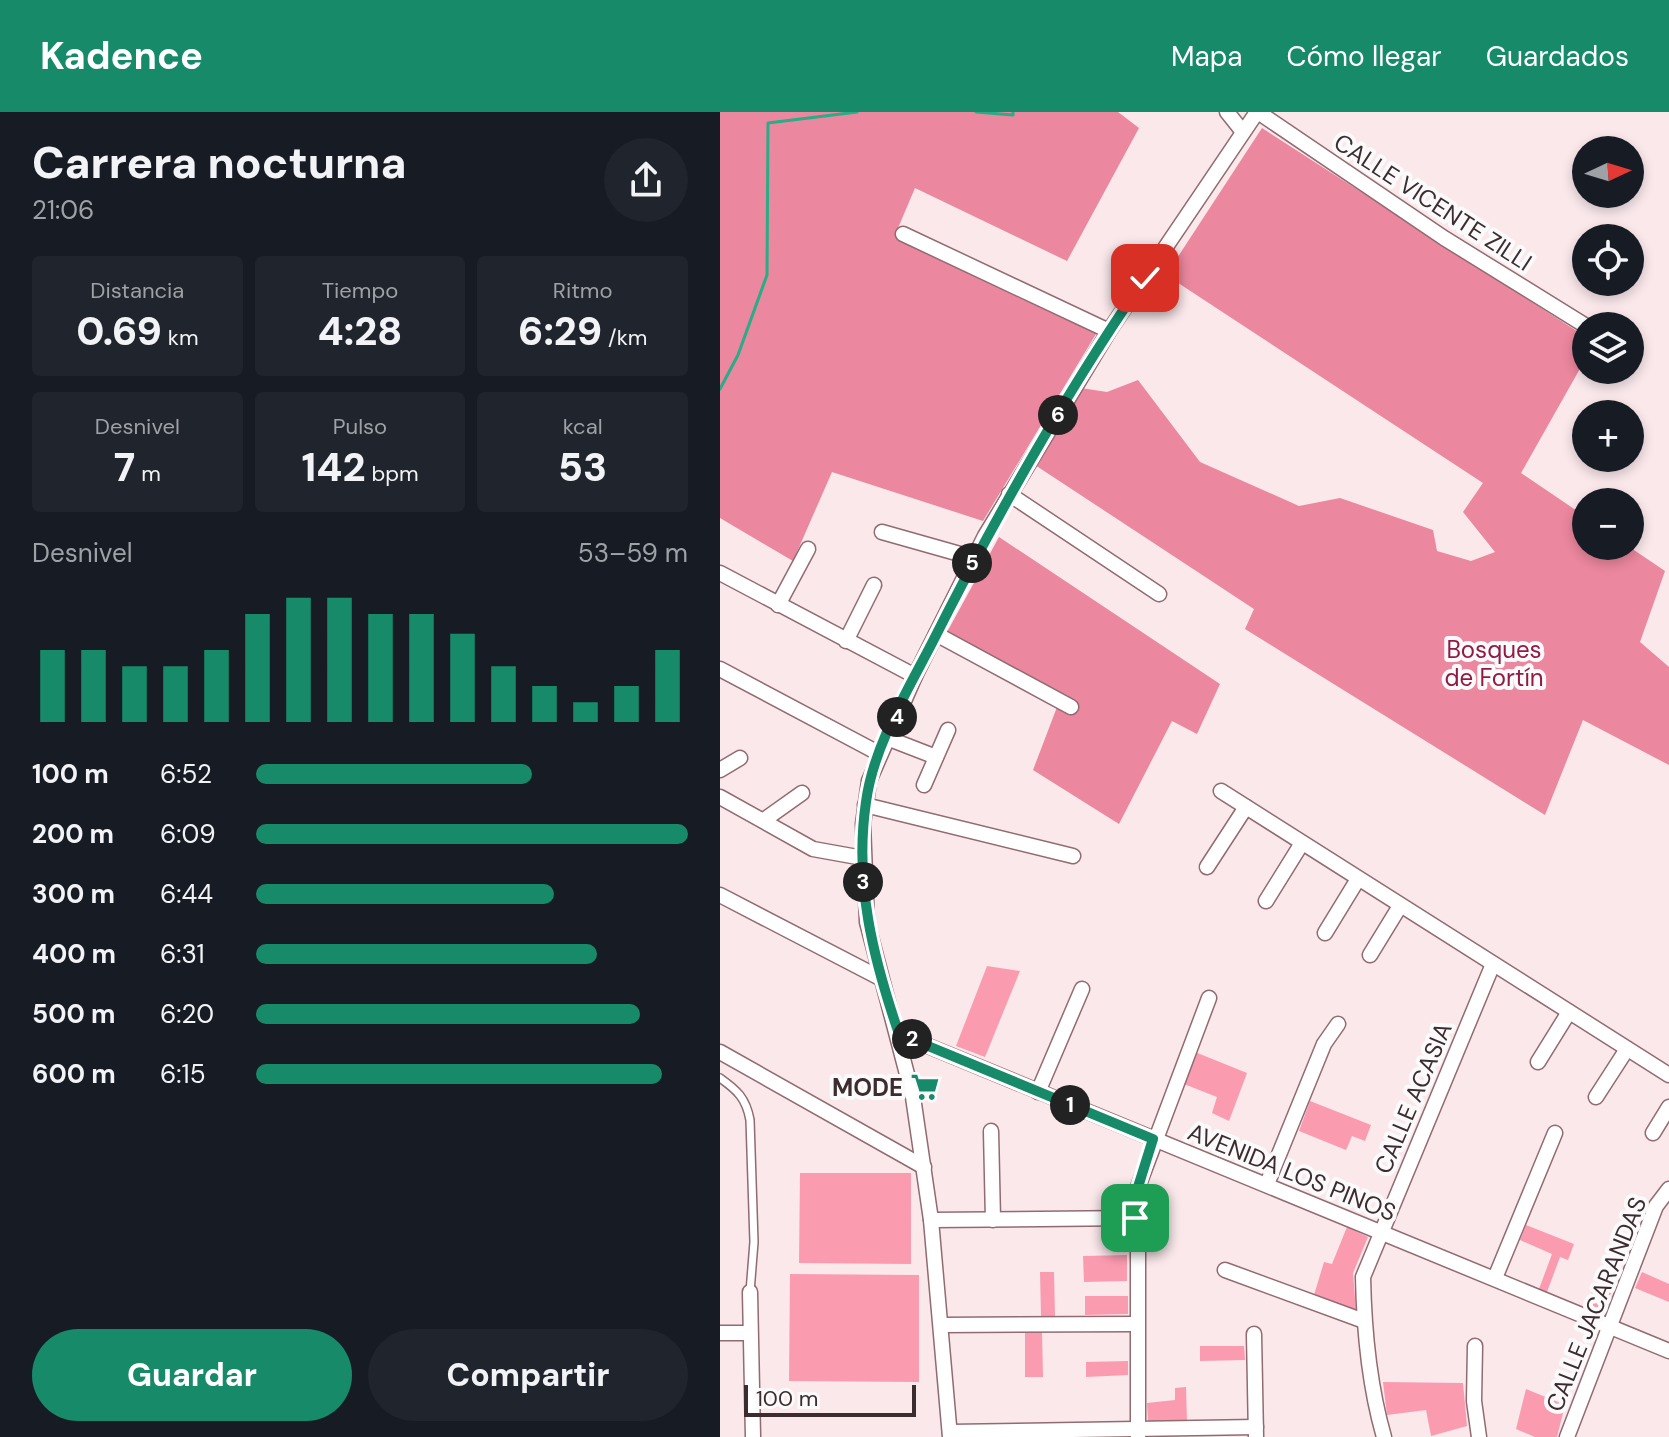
<!DOCTYPE html>
<html lang="es">
<head>
<meta charset="utf-8">
<style>
  body { margin:0; font-family:"DM Sans",sans-serif; background:#20242c; color:#f1f3f6; height:100vh; display:flex; flex-direction:column; font-size:30px; white-space:nowrap }
  * { box-sizing:border-box; margin:0 }
  p { font-size:26px; color:#9ea1a6 }
  .icon { flex:none; width:44px; height:44px; fill:none; stroke:currentColor; stroke-width:2; stroke-linecap:round; stroke-linejoin:round }
  .map { position:relative; flex:1; overflow:hidden }
  .side { display:flex; flex-direction:column; background:#171b24; width:720px }
  .side>* { flex:none }
  .needle { width:52px; rotate:86deg }
  .controls { position:absolute; left:852px; top:24px; display:grid; gap:16px }
  .controls a { display:grid; place-items:center; width:72px; height:72px; border-radius:50%; background:#171b24; box-shadow:0 4px 12px #0003; font-size:40px }
  .scale { position:absolute; left:24px; bottom:20px; width:172px; box-sizing:border-box; padding-left:8px; border:4px solid #3c2c2f; border-top:0; font-size:22px; line-height:28px; white-space:nowrap; color:#3c2c2f; -webkit-text-stroke:6px #fafafa; paint-order:stroke }
  .pin { position:absolute; display:grid; place-items:center; width:68px; height:68px; color:#fff; margin:-34px; border-radius:16px; box-shadow:0 4px 12px #0006 }
  .km { position:absolute; width:40px; height:40px; margin:-20px; border-radius:50%; background:#222; color:#fff; font-size:22px; line-height:40px; text-align:center }
  .round { display:grid; place-items:center; flex:none; width:84px; height:84px; border-radius:42px; background:#20242c }
  .overview { display:flex; align-items:center; justify-content:space-between; height:136px; padding:0 32px }
  h1 { font-size:44px; font-weight:800; line-height:60px }
  .metrics { display:grid; grid-template-columns:repeat(3,1fr); gap:12px; height:136px; padding:8px 32px }
  .metrics div { display:grid; align-content:center; border-radius:8px; background:#20242c; text-align:center }
  .metrics b { font-size:40px; font-weight:800 }
  .metrics small { font-size:22px; font-weight:400 }
  .metrics p { font-size:22px }
  .chart { height:224px; padding:16px 32px }
  .chart p { display:flex; justify-content:space-between }
  .chart svg { width:100%; height:144px; margin-top:8px; stroke:#178a6a; stroke-width:6 }
  .cta { display:flex; gap:16px; margin-top:auto; padding:16px 32px }
  .cta a { flex:1; height:92px; border-radius:48px; background:#178a6a; color:#fff; font-size:32px; font-weight:800; line-height:92px; text-align:center }
  .cta a+a { background:#20242c; color:#f1f3f6 }
  ul { padding:0 32px; list-style:none; font-size:26px }
  li { display:grid; grid-template-columns:128px 96px 1fr; align-items:center; height:60px }
  li i { height:20px; border-radius:10px; background:#178a6a }
  header { display:flex; align-items:center; gap:48px; box-sizing:border-box; height:112px; padding:0 40px; background:#178a6a; color:#fff }
  header strong { font-size:38px }
  nav { display:flex; gap:44px; margin-inline-start:auto; font-size:28px }
  main { display:flex; flex:1; min-height:0 }
  .map>svg:first-child { display:block }
  .green { fill:#fb9bb0 }
  .forest { fill:#eb879e }
  .lines { fill:none; stroke-linecap:round; stroke-linejoin:round }
  .stream { stroke:#28ad87; stroke-width:3 }
  .service-casing { stroke:#916b72; stroke-width:10 }
  .minor-casing { stroke:#916b72; stroke-width:17 }
  .service { stroke:#fff; stroke-width:7 }
  .minor { stroke:#fff; stroke-width:14 }
  .route-casing { stroke:#fff; stroke-width:16 }
  .route { stroke:#178a6a; stroke-width:10 }
  .labels { text-anchor:middle; dominant-baseline:central; stroke-width:8; stroke-linejoin:round; paint-order:stroke }
  .street-label { font-size:24px; fill:#3c2c2f; stroke:#fafafa }
  .park-label { font-size:24px; fill:#911a44; stroke:#fafafa }
  .poi-label { font-size:24px; font-weight:bold; fill:#3c2c2f; stroke:#fafafa; text-anchor:end }
</style>
</head>
<body>
<header>
<strong>Kadence</strong>
<nav><a>Mapa</a><a>Cómo llegar</a><a>Guardados</a></nav>
</header>
<main>
<section class="side">
<div class="overview"><div><h1>Carrera nocturna</h1><p>21:06</p></div><a class="round"><svg class="icon" aria-label="share" viewBox="0 0 24 24"><path d="M12 15V3M7 8l5-5 5 5M5 13v7h14v-7"/></svg></a></div>
<div class="metrics">
<div><p>Distancia</p><b>0.69<small> km</small></b></div>
<div><p>Tiempo</p><b>4:28</b></div>
<div><p>Ritmo</p><b>6:29<small> /km</small></b></div>
</div>
<div class="metrics">
<div><p>Desnivel</p><b>7<small> m</small></b></div>
<div><p>Pulso</p><b>142<small> bpm</small></b></div>
<div><p>kcal</p><b>53</b></div>
</div>
<div class="chart"><p><span>Desnivel</span>53–59 m</p>
<svg viewBox="0 0 160 44" preserveAspectRatio="none"><path d="M5 44V22M15 44V22M25 44V27M35 44V27M45 44V22M55 44V11M65 44V6M75 44V6M85 44V11M95 44V11M105 44V17M115 44V27M125 44V33M135 44V38M145 44V33M155 44V22"/></svg>
</div>
<ul>
<li><b>100 m</b>6:52<i style="width:64%"></i></li>
<li><b>200 m</b>6:09<i style="width:100%"></i></li>
<li><b>300 m</b>6:44<i style="width:69%"></i></li>
<li><b>400 m</b>6:31<i style="width:79%"></i></li>
<li><b>500 m</b>6:20<i style="width:89%"></i></li>
<li><b>600 m</b>6:15<i style="width:94%"></i></li>
</ul>
<div class="cta"><a>Guardar</a><a>Compartir</a></div>
</section>
<div class="map">
<svg width="949" height="1325" viewBox="0 0 949 1325">
  <rect width="100%" height="100%" fill="#fae8eb"/>
  <!-- green -->
  <g class="green">
    <polygon points="267,854 300,859 265,945 236,934"/>
    <polygon points="475,940 527,961 509,1009 492,1001 497,985 464,972"/>
    <polygon points="590,989 651,1013 645,1029 632,1024 626,1038 579,1019"/>
    <polygon points="80,1061 191,1061 191,1152 79,1151"/>
    <polygon points="806,1113 854,1132 848,1148 840,1145 827,1180 819,1177 832,1142 800,1128"/>
    <polygon points="627,1115 648,1125 633,1161 636,1199 594,1183 604,1150 612,1152"/>
    <polygon points="407,1143 407,1169 364,1170 363,1144"/>
    <polygon points="320,1160 334,1160 335,1204 321,1204"/>
    <polygon points="922,1160 949,1172 949,1190 915,1176"/>
    <polygon points="70,1162 199,1163 199,1270 69,1269"/>
    <polygon points="879,1162 896,1169 882,1202 866,1195"/>
    <polygon points="365,1184 408,1184 408,1202 365,1203"/>
    <polygon points="305,1220 322,1220 323,1265 305,1265"/>
    <polygon points="480,1234 524,1234 525,1248 480,1249"/>
    <polygon points="408,1249 408,1263 366,1265 366,1250"/>
    <polygon points="663,1270 743,1271 747,1314 711,1324 706,1298 667,1303"/>
    <polygon points="466,1275 467,1310 428,1310 427,1291 455,1288 455,1276"/>
    <polygon points="806,1277 845,1293 837,1325 815,1325 796,1317"/>
  </g>
  <!-- forest -->
  <g class="forest">
    <polygon points="0,0 398,0 419,16 347,149 195,76 175,123 379,217 263,409 112,360 73,449 0,406"/>
    <polygon points="542,16 866,225 866,246 801,361 866,405 866,434 908,434 945,459 920,530 949,555 949,653 863,608 825,703 525,517 534,497 315,353 361,276 387,280 418,268 480,350 579,394 620,386 713,418 717,439 751,449 775,440 743,400 763,371 446,163"/>
    <polygon points="279,425 500,572 477,622 452,609 399,712 313,658 342,582 226,522"/>
  </g>
  <g class="lines">
    <!-- stream -->
    <g class="stream">
      <polyline points="256,0 293,3 293,0"/>
      <polyline points="0,277 18,243 47,163 48,11 137,0"/>
    </g>
    <defs>
      <path id="service" d="M0,966C17,978 26,986 30,1008L34,1130L30,1180"/>
      <g id="minor">
        <polyline points="507,0 523,20"/>
        <polyline points="538,0 724,126 866,214"/>
        <polyline points="183,122 389,219"/>
        <polyline points="289,382 439,482"/>
        <polyline points="162,420 254,446"/>
        <polyline points="0,461 195,564"/>
        <polyline points="58,493 88,437"/>
        <polyline points="216,522 351,595"/>
        <polyline points="126,529 154,473"/>
        <polyline points="0,557 160,642"/>
        <polyline points="167,626 216,645"/>
        <polyline points="0,658 20,646"/>
        <polyline points="204,673 228,618"/>
        <polyline points="501,679 949,963"/>
        <polyline points="0,685 93,737 143,746"/>
        <polyline points="145,693 353,744"/>
        <polyline points="44,708 82,681"/>
        <polyline points="487,755 526,695"/>
        <polyline points="0,783 160,866"/>
        <polyline points="546,789 582,731"/>
        <polyline points="605,821 638,767"/>
        <polyline points="650,843 680,794"/>
        <polyline points="179,922 949,1239"/>
        <polyline points="0,940 204,1055"/>
        <polyline points="818,950 849,900"/>
        <polyline points="318,980 362,877"/>
        <polyline points="876,985 907,937"/>
        <polyline points="271,1019 273,1108"/>
        <polyline points="933,1021 949,995"/>
        <polyline points="547,1072 604,932 618,912"/>
        <polyline points="211,1108 415,1106"/>
        <polyline points="505,1158 644,1209"/>
        <polyline points="775,1166 835,1021"/>
        <polyline points="30,1180 33,1325"/>
        <polyline points="221,1213 416,1212"/>
        <polyline points="0,1221 30,1221"/>
        <polyline points="534,1222 536,1325"/>
        <polyline points="755,1234 754,1289 759,1325"/>
        <polyline points="230,1320 536,1315"/>
        <polyline points="230,1325 211,1108 193,985 147,810 143,712 149,669 195,564 265,424 389,219 537,0"/>
        <polyline points="418,1325 418,1075 489,886"/>
        <path d="M664,1325C649,1273 644,1218 643,1165L773,852"/>
        <polyline points="847,1325 936,1094 949,1077"/>
      </g>
    </defs>
    <!-- service casing -->
    <use href="#service" class="service-casing"/>
    <!-- minor casing -->
    <use href="#minor" class="minor-casing"/>
    <!-- service -->
    <use href="#service" class="service"/>
    <!-- minor -->
    <use href="#minor" class="minor"/>
  </g>
  <g class="lines">
    <defs>
      <path id="route" d="M415,1106L418,1075L433,1027L179,922C153,846 134,771 146,690C153,636 186,581 211,533C275,406 344,283 425,166"/>
    </defs>
    <!-- route casing -->
    <use href="#route" class="route-casing"/>
    <!-- route -->
    <use href="#route" class="route"/>
  </g>
  <!-- icons -->
  <defs>
    <symbol id="supermarket-bare" viewBox="-9 -9 18 18"><path d="M-6-5.5h2.5l.6 2H6L4.5 2H-2.5L-4.4-4H-6ZM-1.5 3.2a1.3 1.3 0 1 0 .1 0ZM3 3.2a1.3 1.3 0 1 0 .1 0Z" fill="#178a6a" stroke="#fafafa" stroke-width="2.5" paint-order="stroke"/></symbol>
  </defs>
  <g fill-rule="evenodd">
    <use href="#supermarket-bare" x="185" y="955" width="40" height="40"/>
  </g>
  <g class="labels">
    <!-- street labels -->
    <g class="street-label">
      <text transform="translate(713 90) rotate(33)">CALLE VICENTE ZILLI</text>
      <text transform="translate(693 986) rotate(-67)">CALLE ACASIA</text>
      <text transform="translate(572 1060) rotate(22)">AVENIDA LOS PINOS</text>
      <text transform="translate(876 1192) rotate(-68)">CALLE JACARANDAS</text>
    </g>
    <!-- park labels -->
    <g class="park-label">
      <text x="774" y="537">Bosques<tspan x="774" dy="28">de Fortín</tspan></text>
    </g>
    <!-- poi labels -->
    <g class="poi-label">
      <text x="183" y="975">MODE</text>
    </g>
  </g>
</svg>
<div class="controls">
<a><svg class="needle" viewBox="-14 -14 28 28"><path d="M0-13l5 13h-10z" fill="#e53935"/><path d="M0 13l5-13h-10z" fill="#9ea1a6"/></svg></a>
<a><svg class="icon" aria-label="locate" viewBox="0 0 24 24"><circle cx="12" cy="12" r="6"/><path d="M12 2v4M12 18v4M2 12h4M18 12h4"/></svg></a>
<a><svg class="icon" aria-label="layers" viewBox="0 0 24 24"><path d="M12 4l9 5-9 5-9-5zM3 14l9 5 9-5"/></svg></a>
<a>+</a>
<a>−</a>
</div>
<div class="scale">100 m</div>
<div class="pin" style="left:415px;top:1106px;background:#1e9e55"><svg class="icon" aria-label="arrive" viewBox="0 0 24 24"><path d="M6 21V4h12l-3 4 3 4H6"/></svg></div>
<div class="pin" style="left:425px;top:166px;background:#d93025"><svg class="icon" aria-label="check" viewBox="0 0 24 24"><path d="M5 12l5 5 9-10"/></svg></div>
<b class="km" style="left:350px;top:993px">1</b>
<b class="km" style="left:192px;top:927px">2</b>
<b class="km" style="left:143px;top:770px">3</b>
<b class="km" style="left:177px;top:605px">4</b>
<b class="km" style="left:252px;top:451px">5</b>
<b class="km" style="left:338px;top:303px">6</b>
</div>
</main>
</body>
</html>
